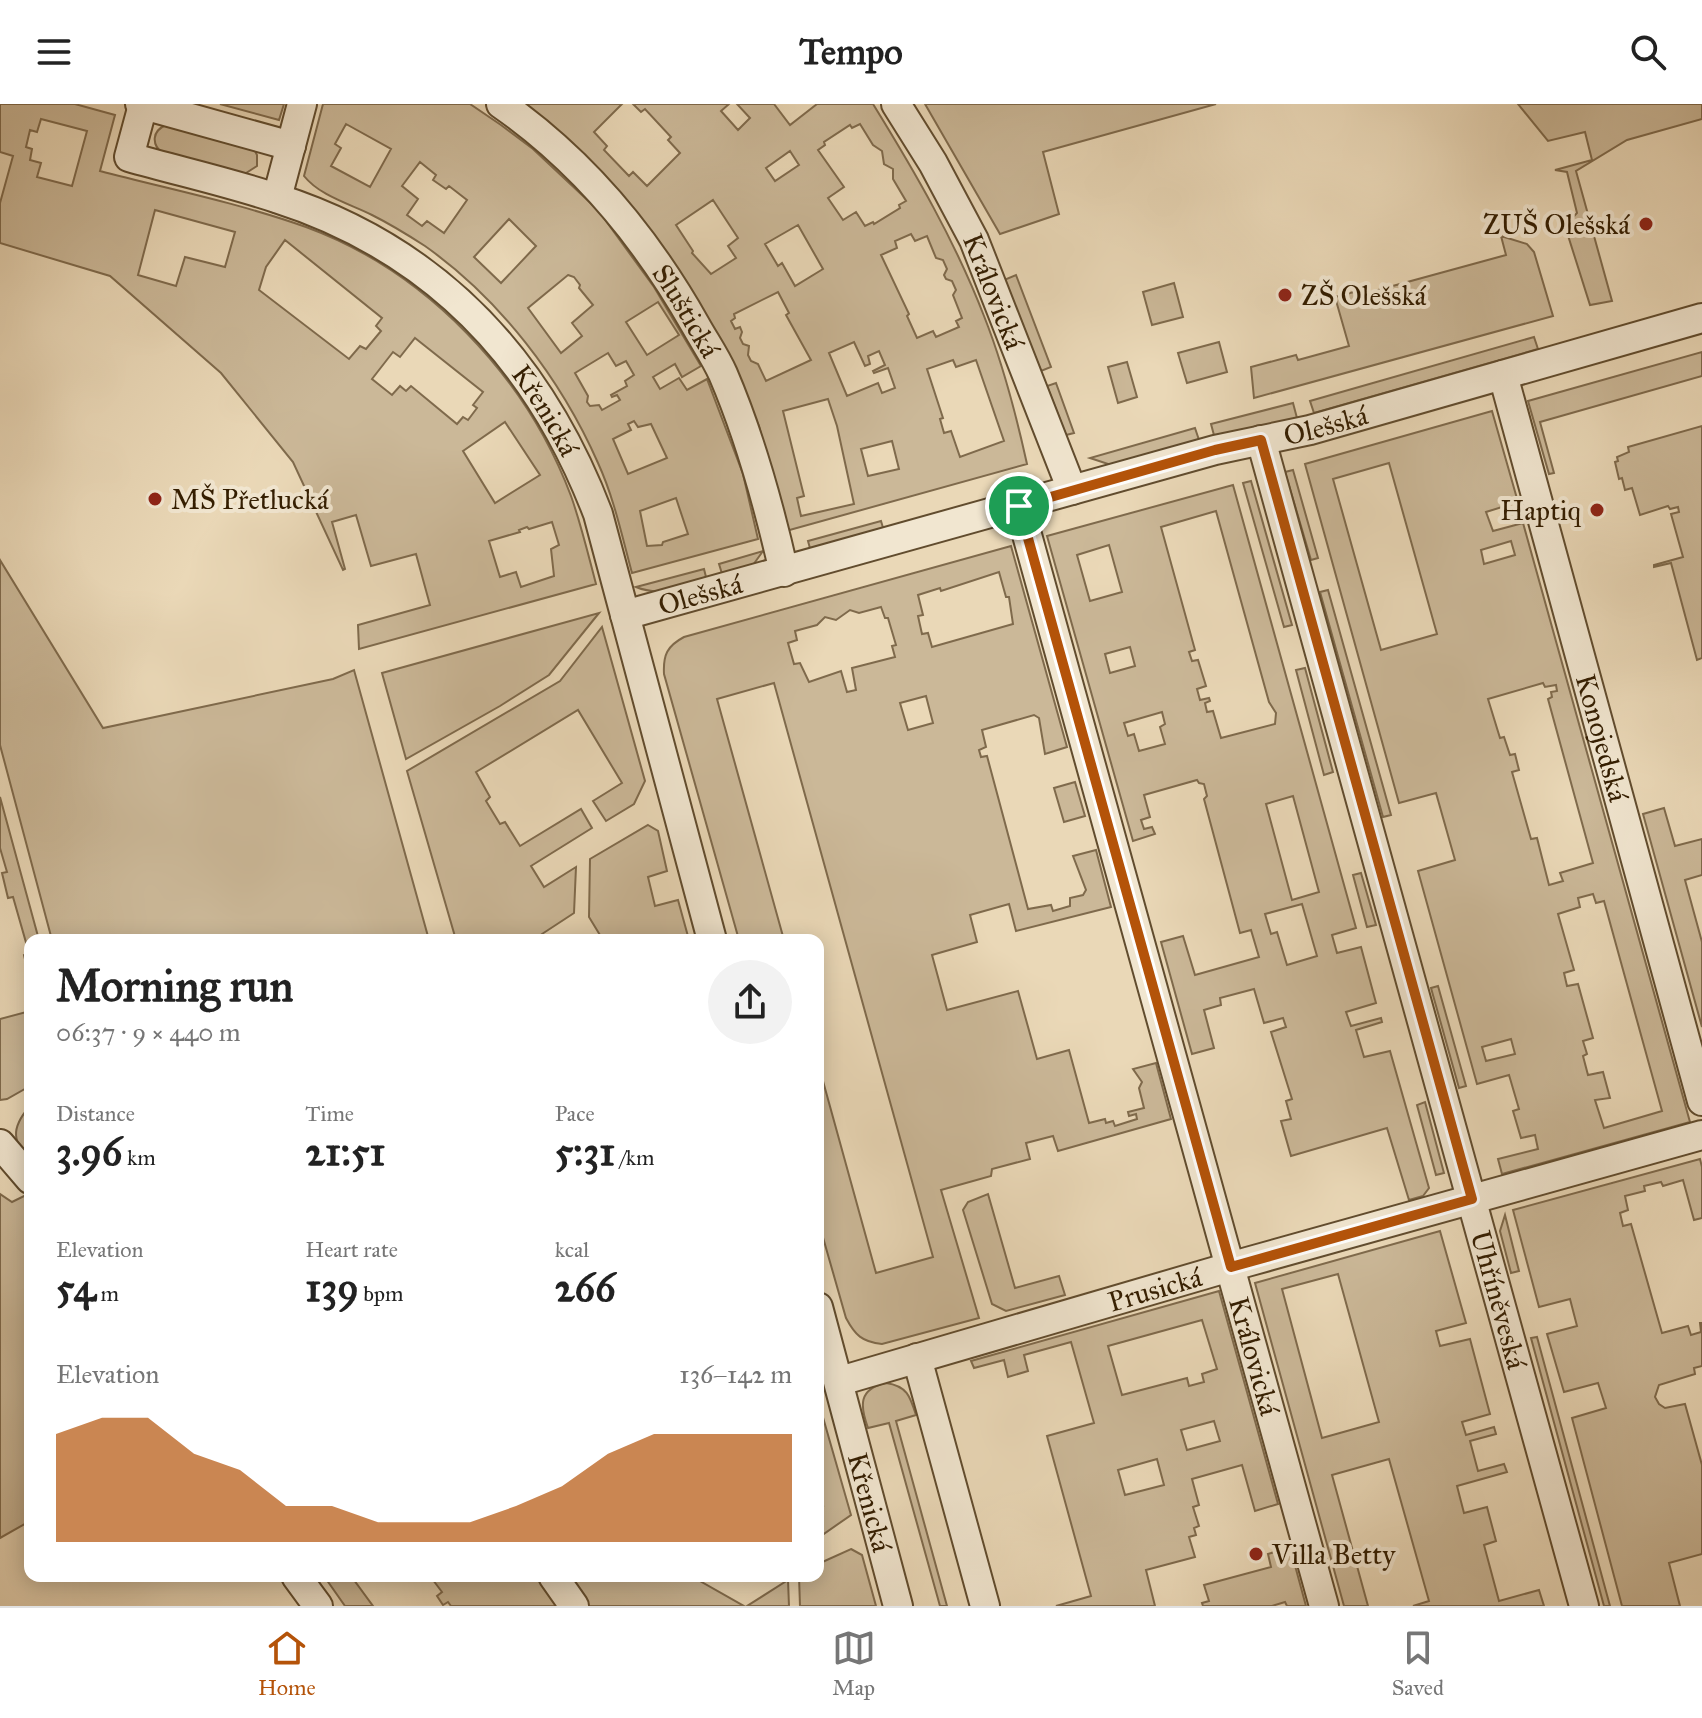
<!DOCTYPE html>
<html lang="en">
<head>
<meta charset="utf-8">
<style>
  body { margin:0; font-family:"IM FELL Great Primer",serif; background:#f2f2f2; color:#222; height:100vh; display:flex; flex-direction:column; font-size:30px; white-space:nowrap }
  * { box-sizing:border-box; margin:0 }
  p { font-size:26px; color:#767676 }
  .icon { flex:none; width:44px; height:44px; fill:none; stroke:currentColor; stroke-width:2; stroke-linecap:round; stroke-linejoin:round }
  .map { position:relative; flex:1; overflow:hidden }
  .sheet { position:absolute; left:24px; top:830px; width:800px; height:648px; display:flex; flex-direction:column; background:#fff; border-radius:16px; box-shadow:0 4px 20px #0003 }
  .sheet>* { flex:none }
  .pin { position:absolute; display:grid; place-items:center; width:68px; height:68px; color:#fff; margin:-34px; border:4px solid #fff; border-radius:50%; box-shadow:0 2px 8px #0007 }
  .round { display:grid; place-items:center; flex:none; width:84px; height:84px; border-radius:42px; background:#f2f2f2 }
  .head { display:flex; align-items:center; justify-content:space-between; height:136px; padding:0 32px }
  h1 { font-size:44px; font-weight:700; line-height:60px }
  .metrics { display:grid; grid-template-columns:repeat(3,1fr); gap:12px; height:136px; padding:8px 32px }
  .metrics div { display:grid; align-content:center }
  .metrics b { font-size:40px; font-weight:700 }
  .metrics small { font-size:22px; font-weight:400 }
  .metrics p { font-size:22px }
  .chart { height:224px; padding:16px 32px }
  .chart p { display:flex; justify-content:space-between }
  .chart svg { width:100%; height:144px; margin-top:8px; fill:#b45309; opacity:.7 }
  header { display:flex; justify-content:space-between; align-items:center; height:104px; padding:0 32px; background:#fff; font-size:36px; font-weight:700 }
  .tab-bar { display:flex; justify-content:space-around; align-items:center; height:112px; border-top:2px solid #e0e0e0; background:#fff; font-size:22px; color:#767676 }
  .tab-bar a { display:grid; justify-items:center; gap:4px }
  .tab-bar .active { color:#b45309 }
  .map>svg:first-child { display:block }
  .green { fill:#cbb898; stroke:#7f6a4c; stroke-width:2; fill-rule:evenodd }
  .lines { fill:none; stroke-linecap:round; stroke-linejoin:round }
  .minor-casing { stroke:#614c2e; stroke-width:32 }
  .minor { stroke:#f1e6d0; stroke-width:28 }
  .route-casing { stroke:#fff; stroke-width:16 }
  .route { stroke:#b45309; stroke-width:10 }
  .poi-dot { fill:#8f2418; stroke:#f1e6d0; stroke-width:3 }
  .labels { text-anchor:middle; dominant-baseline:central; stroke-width:8; stroke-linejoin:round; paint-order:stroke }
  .poi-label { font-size:28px; fill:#331d00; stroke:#f1e6d0; text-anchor:start }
  .street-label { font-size:28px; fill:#331d00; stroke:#f1e6d0 }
</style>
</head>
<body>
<header><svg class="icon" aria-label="menu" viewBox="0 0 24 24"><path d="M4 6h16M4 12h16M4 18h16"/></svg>Tempo<svg class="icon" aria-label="search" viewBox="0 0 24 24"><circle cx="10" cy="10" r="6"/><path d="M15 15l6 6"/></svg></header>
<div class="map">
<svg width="1702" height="1502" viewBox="0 0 1702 1502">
  <rect width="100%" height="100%" fill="#ead8b7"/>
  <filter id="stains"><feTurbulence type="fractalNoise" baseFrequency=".0025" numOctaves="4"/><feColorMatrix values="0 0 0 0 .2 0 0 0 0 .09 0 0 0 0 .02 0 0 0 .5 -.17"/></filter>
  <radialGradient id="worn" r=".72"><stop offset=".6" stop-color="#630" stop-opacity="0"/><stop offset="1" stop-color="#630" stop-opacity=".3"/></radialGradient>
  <!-- green -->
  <g class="green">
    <path d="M0,0H75L115,11L100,67C168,85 239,99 306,123C426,167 526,272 571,392C581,420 588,450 596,480L359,545L358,521L430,501L416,450L371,462L356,411L332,418L345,465L343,466L293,358L221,269L110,172L0,139V99L13,52L0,48ZM41,15L87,27L72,82L37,73L41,59L30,56L32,45L26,43L30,26L37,28ZM155,106L235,128L225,163L185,153L176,182L138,171ZM285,136L382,214L376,222L381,227L366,245L360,242L349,255L259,186L266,163ZM415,234L483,288L473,301L477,304L468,316L463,313L457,320L411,282L406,287L400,282L392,291L372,275L393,248L400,253ZM505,318L540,371L495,399L463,347ZM552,418L559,441L551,445L554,472L521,483L516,468L500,473L489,437L520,428L519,426L527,423L529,425Z"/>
    <polygon points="220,0 284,0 279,16"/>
    <path d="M323,0H470L501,21L533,45L598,106L654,183L701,262L682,273L675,260L653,273L660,285L679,274L687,286L707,275L743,370L758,435L632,469C622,432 614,394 598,359C561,275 500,195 425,142C408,131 390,120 372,111C350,100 320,92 304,72ZM346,20L391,45L370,83L331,62L341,44L335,40ZM420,58L436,71L433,76L446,85L449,82L467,96L444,129L427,117L422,122L407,111L418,95L402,82ZM509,115L536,142L501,179L474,153ZM568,171L574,173L580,181L579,184L593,201L572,219L582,232L561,249L528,204ZM658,198L679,231L647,251L626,218ZM608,249L616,262L626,257L634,271L625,277L627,282L611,291L612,293L617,291L620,296L602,306L599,301L590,302L587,298L588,292L575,269ZM634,317L638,323L651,320L667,354L628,370L613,335L631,326L628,320ZM676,394L688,430L663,438L662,441L647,442L640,407Z"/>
    <path d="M520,0H622L594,28L607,42L604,46L629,72L633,68L647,82L680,49L668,36L671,33L645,5L641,8L633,0H729L721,7L738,26L750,14L737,0H774L790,21L817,0H873C915,68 955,137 984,212C1003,260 1016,310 1027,360L786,427L759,322L729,254ZM860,20L873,41L882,47L884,60L893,65V75L906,97L899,101L900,104L874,120L873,118L865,122L856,108L843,116L828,94L844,83L818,46L825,41L824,38L850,21L852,24ZM790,47L799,61L775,77L766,64ZM713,96L738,134L728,142L736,154L711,170L692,149L693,147L676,121ZM798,121L823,165L795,182L782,159L778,162L765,140ZM911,130L915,137L927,132L936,154L943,156L947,165L944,171L946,175L952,177L956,186L953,191L962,214L956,217L959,223L936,233L933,227L917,234L907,212L909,210L881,151L897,144L895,137ZM778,188L789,209L786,211L811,256L766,277L758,260L751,257L748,251L749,242L743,240L740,234L742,228L740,223L735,225L731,217L735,214L734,210ZM854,238L865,262L870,260L868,252L879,247L885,261L873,267L874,269L888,264L895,284L882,289L878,279L847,292L829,249ZM953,256L956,263L976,256L1004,337L960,353L951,327L944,329L940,315L943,314L927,265ZM828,295L837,322L854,400L801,412L797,394L804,392L783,307ZM892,337L899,365L868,372L861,345Z"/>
    <polygon points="925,0 1216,0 1043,48 1059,110 1000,130"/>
    <polygon points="1518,0 1702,0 1702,15 1627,36 1576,67 1612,197 1590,201 1565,122 1577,109 1567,68 1555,66 1592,56 1585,28 1548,37"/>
    <path d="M166,21L254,45L257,51V62L243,71L163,50C151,40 152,27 166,21Z"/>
    <polygon points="1501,132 1527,140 1534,148 1553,212 1254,294 1251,263 1296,251 1298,256 1349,242 1335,193 1365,185 1367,189 1506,151"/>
    <polygon points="1016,171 1051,263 1041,267 1004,176"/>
    <polygon points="1174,179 1183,213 1152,221 1143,188"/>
    <polygon points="1534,233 1538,245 1314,309 1310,297"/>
    <polygon points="1219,238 1227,268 1187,279 1178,249"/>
    <polygon points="1702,248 1702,272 1540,318 1554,369 1549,370 1528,297"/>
    <polygon points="1127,258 1137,293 1118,299 1108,263"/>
    <polygon points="1056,279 1074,329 1066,331 1047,282"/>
    <polygon points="1293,299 1297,314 1215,335 1211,320"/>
    <path d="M1492,307L1518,398L1486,408L1493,427L1523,419L1690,1018L1502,1070L1498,1055L1538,1045L1535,1031L1521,1034L1513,1007L1519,1005L1509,971L1477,980L1418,767L1455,756L1436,689L1399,699L1305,360ZM1389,359L1437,530L1381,546L1333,375ZM1511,437L1515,451L1484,460L1481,446ZM1543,579L1545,583L1556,581L1557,587L1551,588L1552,593L1548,595L1593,759L1560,769L1563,777L1549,781L1537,734L1531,735L1512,668L1519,666L1515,650L1510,651L1504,633L1500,634L1488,595ZM1593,790L1596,799L1604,797L1662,1007L1604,1024L1595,996L1610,994L1603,968L1588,971L1583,952L1587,950L1583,937L1593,934L1578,880L1567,882L1564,869L1574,866L1558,810L1580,803L1578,794ZM1511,935L1515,950L1486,957L1482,943Z"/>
    <polygon points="1702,322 1702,554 1697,556 1671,459 1654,463 1654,461 1683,453 1671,410 1679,408 1678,403 1670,405 1668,402 1640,411 1632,384 1625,386 1622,374 1619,375 1615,358 1618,357 1617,353 1629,348 1628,343"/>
    <polygon points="1195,324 1200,339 1114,362 1090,354"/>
    <polygon points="1293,366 1318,454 1311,456 1285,368"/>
    <polygon points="1251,377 1292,521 1284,523 1243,379"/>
    <path d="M1233,381L1356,824L1332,831L1337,849L1361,843L1376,899L1346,908L1351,922L1381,914L1382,918L1356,926L1364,953L1390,947L1429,1084L1423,1092L1409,1096L1387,1024L1291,1052L1281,1017L1291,1015L1286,997L1292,995L1271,928L1286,923L1283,914L1264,919L1254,885L1220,894L1221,901L1204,906L1214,944L1192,950L1161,838L1183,832L1195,871L1259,853L1251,826L1240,829L1204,695L1207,692L1204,680L1199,679L1197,676L1144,691L1150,713L1141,716L1144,725L1152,723L1155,730L1133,737L1047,432ZM1216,407L1269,598L1276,609L1275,620L1221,634L1213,607L1207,608L1205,599L1210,597L1209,594L1200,596L1197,585L1206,582L1198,556L1192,557L1189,548L1195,546L1161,423ZM1109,441L1122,488L1090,497L1077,451ZM1130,543L1135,562L1110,569L1105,550ZM1162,608L1165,620L1160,623L1165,640L1139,647L1134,630L1128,632L1124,619ZM1293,692L1319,788L1292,796L1266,700ZM1302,800L1317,852L1287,861L1277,828L1271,830L1265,810Z"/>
    <polygon points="881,417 884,427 811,448 808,437"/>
    <path d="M1011,442L1067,643L1045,650L1039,614L1034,611L982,626L986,643L979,646L981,653L987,652L1028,805L1051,801L1053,807L1070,802V794L1083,791L1086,786L1073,752L1096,746L1111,803L1016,827L1009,800L970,811L977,838L932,851L947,906L1018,887L1037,955L1069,946L1089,1019L1105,1015L1106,1019L1113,1017L1115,1022L1137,1015L1136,1010L1129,1012L1128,1008L1144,1004L1139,984L1142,978L1133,965L1156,959L1171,1015L1058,1047L1053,1032L1026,1039L1030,1055L992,1065L991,1072L941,1086L979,1214L882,1240C862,1238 855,1231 846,1214L818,1116V959L876,1169L933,1153L774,579L717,595L784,836H739L664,570C663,551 667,542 684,533ZM999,468L1006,493H1009L1013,520L932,543L928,529L922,530L918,512L923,511L918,491L940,484L941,487ZM881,503L885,514H888L896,541L892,542L895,553L852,564L856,586L847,588L841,567L809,578L800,559L794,560L788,539L797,536L795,527L817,521L825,513L836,516L850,506L859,509ZM926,592L933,619L908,626L900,599Z"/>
    <polygon points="763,447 753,461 723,473 719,460"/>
    <polygon points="0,456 103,624 333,575 354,566 429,836 52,836 0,641"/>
    <path d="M704,465L707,477C683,483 660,493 636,483Z"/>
    <polygon points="1328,486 1391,711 1383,713 1320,488"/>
    <polygon points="599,509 549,571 500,602 406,655 382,569"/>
    <polygon points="602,523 645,677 634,700 606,717 593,697 622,679 578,606 476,668 490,693 486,697 500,720 505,718 520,742 581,705 592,724 531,762 544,783 576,763 574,809 542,830 545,836 456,836 407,667 560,577"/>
    <polygon points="1305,564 1333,668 1324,671 1296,566"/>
    <polygon points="1075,678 1085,712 1064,718 1054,684"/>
    <polygon points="0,693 39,836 30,836 30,876 24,851 29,849 13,793 8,794 2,769 7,768 0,744"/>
    <polygon points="1664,704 1675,742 1702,735 1702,771 1685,776 1702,838 1702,923 1643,710"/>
    <polygon points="648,721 658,727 667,767 648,773 655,802 678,796 689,836 603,836 589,813 590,755"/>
    <polygon points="1361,769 1376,821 1367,823 1353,771"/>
    <polygon points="1438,882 1466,982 1459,984 1431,884"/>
    <polygon points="30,907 30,982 7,995 0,996 0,915"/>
    <polygon points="1425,998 1444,1069 1436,1071 1417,1001"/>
    <path d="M30,1002V1062C15,1037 8,1027 30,1002Z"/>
    <polygon points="1700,1055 1702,1063 1702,1114 1694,1116 1683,1076 1663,1082 1661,1078 1644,1082 1645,1087 1625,1092 1628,1106 1620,1109 1623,1122 1631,1120 1662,1229 1688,1222 1691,1231 1701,1228 1700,1219 1702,1219 1702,1262 1694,1264 1695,1270 1659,1281 1655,1293 1659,1300 1665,1304 1685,1300 1702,1361 1702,1450 1669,1459 1680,1502 1622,1502 1572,1314 1606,1304 1598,1279 1564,1288 1547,1230 1577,1222 1570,1195 1539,1203 1513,1106"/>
    <polygon points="30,1089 30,1417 0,1434 0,1090 12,1098"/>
    <polygon points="988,1090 1015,1184 1059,1172 1065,1191 1006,1207 992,1200 963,1106 968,1098"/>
    <polygon points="1505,1111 1519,1167 1511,1169 1500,1127"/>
    <path d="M1440,1127L1466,1219L1436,1227L1440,1242L1470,1235L1490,1310L1462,1318L1466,1331L1494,1323L1496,1330L1470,1337L1478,1367L1504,1360L1507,1368L1457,1382L1464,1409L1487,1403L1496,1437L1484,1441L1499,1497L1539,1486L1544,1502H1413L1429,1497L1389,1355L1332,1371L1368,1502H1344L1255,1179ZM1338,1170L1379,1318L1322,1334L1282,1185Z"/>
    <path d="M1219,1187L1278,1400L1255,1407L1242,1361L1192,1375L1199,1401L1193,1403L1199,1422L1194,1424L1196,1431L1189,1433L1195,1453L1146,1466L1155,1502H1056L1091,1492L1047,1332L1094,1319L1071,1238L1024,1251L1028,1267L1008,1273L1004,1256L974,1264L971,1257ZM1202,1216L1217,1265L1202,1270L1204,1278L1189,1282L1187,1274L1122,1291L1108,1242ZM1214,1317L1220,1337L1187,1346L1181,1326ZM1157,1355L1164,1381L1125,1391L1118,1366Z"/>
    <polygon points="1537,1233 1610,1502 1604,1502 1531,1234"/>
    <path d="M886,1279C907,1282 910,1292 916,1311L896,1317L947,1502H940L889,1319L868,1324C860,1302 858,1285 886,1279Z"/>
    <polygon points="818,1296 851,1411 818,1434 818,1405 823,1402 818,1394"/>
    <polygon points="1290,1443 1306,1502 1287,1502 1285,1498 1272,1502 1203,1502 1202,1499 1209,1497 1204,1481 1271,1463 1268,1450"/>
    <polygon points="851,1445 862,1451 876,1502 800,1502 799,1472 818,1472 818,1460"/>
    <polygon points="324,1472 351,1472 373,1502 345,1502"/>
    <polygon points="430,1472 538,1472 559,1502 451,1502 448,1498 443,1501 437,1492 442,1488"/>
    <polygon points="565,1472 691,1472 744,1502 587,1502"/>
    <polygon points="788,1476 789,1502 747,1502"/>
  </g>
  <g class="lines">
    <defs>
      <g id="minor">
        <polyline points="140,0 291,42"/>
        <path id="s1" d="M501,0C584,58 647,135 696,222C705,238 716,254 723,270C750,333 769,402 784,468"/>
        <path id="s2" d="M896,0L933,59L974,136L1072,386"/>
        <path id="s3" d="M143,1L129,53C178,67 228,78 276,94C436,145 539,256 598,410L712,836"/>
        <polyline points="277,94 302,0"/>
        <path id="s4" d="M1503,271L1702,997"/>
        <path id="s5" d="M1261,336L1584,1502"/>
        <path id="s6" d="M1019,402L1324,1502"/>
        <path id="s7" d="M625,511L1215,346L1310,326L1702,214"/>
        <polyline points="0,1040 30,1075"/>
        <path id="s8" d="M818,1203L898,1502"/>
        <polyline points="917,1254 985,1502"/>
        <path id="s9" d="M840,1277L1247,1158L1702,1031"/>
        <polyline points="296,1472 318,1502"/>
        <polyline points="553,1472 574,1502"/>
      </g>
    </defs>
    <!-- minor casing -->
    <use href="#minor" class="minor-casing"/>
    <!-- minor -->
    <use href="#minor" class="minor"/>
  </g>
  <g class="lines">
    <defs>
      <polygon id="route" points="1261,336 1472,1095 1231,1163 1019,402 1215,346"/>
    </defs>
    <!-- route casing -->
    <use href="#route" class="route-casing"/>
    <!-- route -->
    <use href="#route" class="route"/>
  </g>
  <!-- markers -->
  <g class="poi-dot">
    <circle cx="1646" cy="120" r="8"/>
    <circle cx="1285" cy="191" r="8"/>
    <circle cx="155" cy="395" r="8"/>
    <circle cx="1597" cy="406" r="8"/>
    <circle cx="1256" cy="1450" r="8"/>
  </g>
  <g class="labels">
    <!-- poi labels -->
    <g class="poi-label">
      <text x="1630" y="120" text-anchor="end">ZUŠ Olešská</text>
      <text x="1301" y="191">ZŠ Olešská</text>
      <text x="171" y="395">MŠ Přetlucká</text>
      <text x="1581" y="406" text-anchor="end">Haptiq</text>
      <text x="1272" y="1450">Villa Betty</text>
    </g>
    <!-- street labels -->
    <g class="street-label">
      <text stroke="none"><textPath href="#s2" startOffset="212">Královická</textPath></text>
      <text stroke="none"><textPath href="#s1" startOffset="280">Sluštická</textPath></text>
      <text stroke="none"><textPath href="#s3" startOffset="558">Křenická</textPath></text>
      <text stroke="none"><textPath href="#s7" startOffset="726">Olešská</textPath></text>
      <text stroke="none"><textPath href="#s7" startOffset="78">Olešská</textPath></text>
      <text stroke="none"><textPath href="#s4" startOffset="376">Konojedská</textPath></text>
      <text stroke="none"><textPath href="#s9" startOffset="328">Prusická</textPath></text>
      <text stroke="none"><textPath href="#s5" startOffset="892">Uhříněveská</textPath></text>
      <text stroke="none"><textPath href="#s6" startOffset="882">Královická</textPath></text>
      <text stroke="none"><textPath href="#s8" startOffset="202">Křenická</textPath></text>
    </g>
  </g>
  <rect width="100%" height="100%" filter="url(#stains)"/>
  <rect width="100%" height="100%" fill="url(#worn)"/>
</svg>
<div class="pin" style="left:1019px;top:402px;background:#1e9e55"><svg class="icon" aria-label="arrive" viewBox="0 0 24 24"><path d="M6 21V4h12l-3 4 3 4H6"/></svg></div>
<section class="sheet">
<div class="head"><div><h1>Morning run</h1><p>06:37 · 9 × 440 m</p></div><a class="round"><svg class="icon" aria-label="share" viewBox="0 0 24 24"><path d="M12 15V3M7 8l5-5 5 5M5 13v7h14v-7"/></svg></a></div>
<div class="metrics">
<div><p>Distance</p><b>3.96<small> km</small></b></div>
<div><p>Time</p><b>21:51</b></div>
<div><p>Pace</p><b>5:31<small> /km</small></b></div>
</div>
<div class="metrics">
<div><p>Elevation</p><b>54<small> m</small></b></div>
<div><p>Heart rate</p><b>139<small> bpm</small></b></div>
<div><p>kcal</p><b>266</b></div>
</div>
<div class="chart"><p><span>Elevation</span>136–142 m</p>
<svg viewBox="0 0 160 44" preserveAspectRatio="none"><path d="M0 44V11L10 6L20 6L30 17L40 22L50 33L60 33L70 38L80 38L90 38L100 33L110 27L120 17L130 11L140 11L150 11L160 11V44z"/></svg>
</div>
</section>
</div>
<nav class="tab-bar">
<a class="active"><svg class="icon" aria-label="home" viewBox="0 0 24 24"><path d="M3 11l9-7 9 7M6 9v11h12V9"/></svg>Home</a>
<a><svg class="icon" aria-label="map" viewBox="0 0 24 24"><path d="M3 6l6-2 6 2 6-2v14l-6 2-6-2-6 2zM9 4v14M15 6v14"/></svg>Map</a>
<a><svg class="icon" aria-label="saved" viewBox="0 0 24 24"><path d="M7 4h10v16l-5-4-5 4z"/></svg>Saved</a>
</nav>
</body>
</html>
